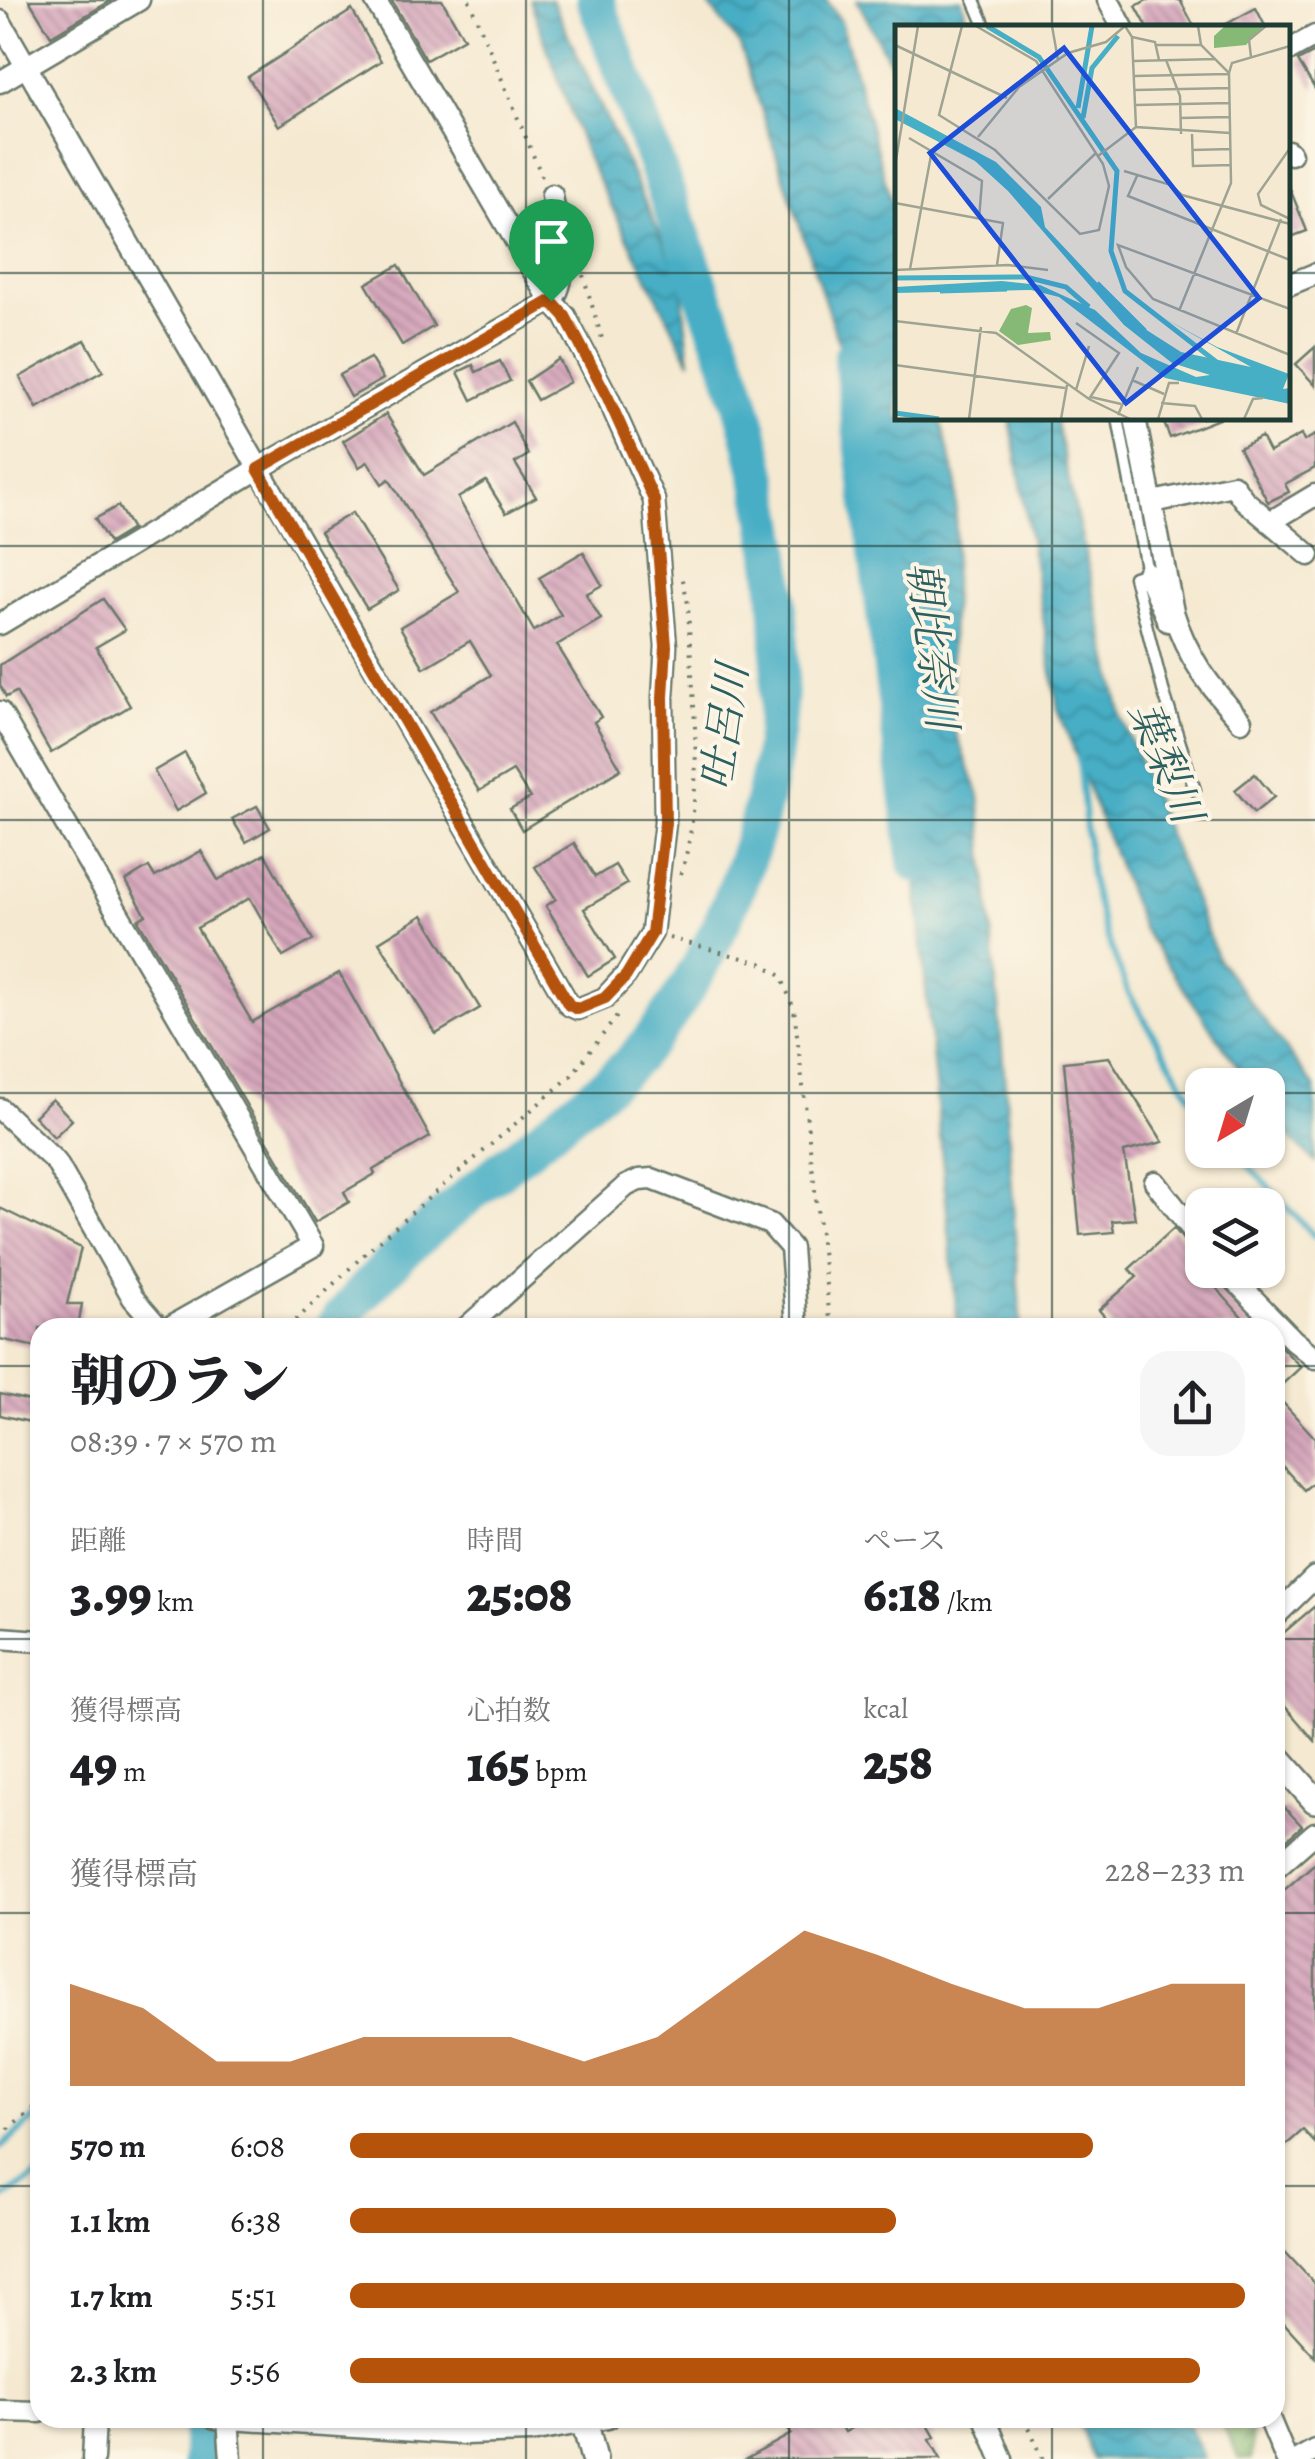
<!DOCTYPE html>
<html lang="ja">
<head>
<meta charset="utf-8">
<style>
  body { margin:0; font-family:Alegreya,"Noto Serif JP",serif; background:#f6f6f6; color:#202124; height:100vh; display:flex; flex-direction:column; font-size:38px; white-space:nowrap }
  * { box-sizing:border-box; margin:0 }
  p { font-size:32px; color:#757577 }
  .icon { flex:none; width:55px; height:55px; fill:none; stroke:currentColor; stroke-width:2; stroke-linecap:round; stroke-linejoin:round }
  .map { position:relative; flex:1; overflow:hidden }
  .details { position:absolute; left:30px; top:1318px; width:1255px; height:1110px; display:flex; flex-direction:column; background:#fff; border-radius:30px; box-shadow:0 2px 8px #0004 }
  .details>* { flex:none }
  .needle { width:65px; rotate:218deg }
  .controls { position:absolute; left:1185px; top:1068px; display:grid; gap:20px }
  .controls a { display:grid; place-items:center; width:100px; height:100px; border-radius:20px; background:#fff; box-shadow:0 2px 8px #0004; font-size:50px }
  .pin { position:absolute; display:grid; place-items:center; width:85px; height:85px; color:#fff; margin:-102px -42px; border-radius:50% 50% 50% 0; rotate:-45deg; box-shadow:0 0 10px #0007 }
  .pin .icon { rotate:45deg }
  .round { display:grid; place-items:center; flex:none; width:105px; height:105px; border-radius:30px; background:#f6f6f6 }
  .head { display:flex; align-items:center; justify-content:space-between; height:170px; padding:0 40px }
  h1 { font-size:55px; font-weight:800; line-height:75px }
  .stats { display:grid; grid-template-columns:repeat(3,1fr); gap:15px; height:170px; padding:10px 40px }
  .stats div { display:grid; align-content:center }
  .stats b { font-size:50px; font-weight:800 }
  .stats small { font-size:28px; font-weight:400 }
  .stats p { font-size:28px }
  .chart { height:280px; padding:20px 40px }
  .chart p { display:flex; justify-content:space-between }
  .chart svg { width:100%; height:180px; margin-top:10px; fill:#b45309; opacity:.7 }
  ul { padding:0 40px; list-style:none; font-size:32px }
  li { display:grid; grid-template-columns:160px 120px 1fr; align-items:center; height:75px }
  li i { height:25px; border-radius:12px; background:#b45309 }
  .map>svg:first-child { display:block }
  .forest { fill:url(#forest-firs); stroke:#527b54; stroke-width:2.5 }
  .water { fill:url(#water-waves); stroke:#32767c; stroke-width:2.5 }
  .lines { fill:none; stroke-linecap:round; stroke-linejoin:round }
  .stream { stroke:#46aec5; stroke-width:6 }
  .river { stroke:#46aec5; stroke-width:38 }
  .building { fill:url(#building-back-hatch) }
  .service-casing { stroke:#6a796b; stroke-width:15 }
  .minor-casing { stroke:#6a796b; stroke-width:25 }
  .tertiary-casing { stroke:#6a796b; stroke-width:30 }
  .path { stroke:#6a796b; stroke-width:4; stroke-dasharray:2.5 8; stroke-linecap:butt }
  .service { stroke:#fff; stroke-width:10 }
  .minor { stroke:#fff; stroke-width:20 }
  .tertiary { stroke:#fff; stroke-width:25 }
  .route-casing { stroke:#fff; stroke-width:20 }
  .route { stroke:#b45309; stroke-width:12 }
  .grid { fill:none; stroke:#1f3d34; stroke-width:2.5; stroke-opacity:0.55 }
  .labels { text-anchor:middle; dominant-baseline:central; stroke-width:8; stroke-linejoin:round; paint-order:stroke }
  .water-label { font-size:42px; font-style:italic; fill:#2b5f60; stroke:#fcf5e5 }
  .inset-river { fill:none; stroke:#46aec5; stroke-width:5 }
  .inset-road { fill:none; stroke:#9fa492; stroke-width:2.5 }
  .view { fill:#1d4ed8; fill-opacity:0.15; stroke:#1d4ed8; stroke-width:5 }
  .inset-edge { fill:none; stroke:#1f3d34; stroke-width:5 }
</style>
</head>
<body>
<div class="map">
<svg width="1315" height="2459" viewBox="0 0 1315 2459">
  <defs>
    <pattern id="forest-firs" width="22" height="20" patternUnits="userSpaceOnUse" patternTransform="scale(2.5)"><rect width="22" height="20" fill="#85b975"/><path d="M5 1l3.5 6h-7zM16 11l3.5 6h-7z" fill="#6c9861"/></pattern>
    <pattern id="water-waves" width="16" height="10" patternUnits="userSpaceOnUse" patternTransform="scale(2.5)"><rect width="16" height="10" fill="#46aec5"/><path d="M0 5q4-4 8 0t8 0" fill="none" stroke="#3a8fa1"/></pattern>
    <pattern id="building-back-hatch" width="6" height="6" patternUnits="userSpaceOnUse" patternTransform="scale(2.5)"><rect width="6" height="6" fill="#d6a6bb"/><path d="M-1 5l2 2M0 0l6 6M5-1l2 2" fill="none" stroke="#ad8899"/></pattern>
  </defs>
  <rect width="100%" height="100%" fill="#fcf5e5"/>
  <filter id="ink" filterUnits="userSpaceOnUse"><feTurbulence type="fractalNoise" baseFrequency=".01" numOctaves="2"/><feDisplacementMap in="SourceGraphic" scale="20" xChannelSelector="R" yChannelSelector="G"/><feConvolveMatrix kernelMatrix="1 2 1 2 8 2 1 2 1" color-interpolation-filters="sRGB"/></filter>
  <filter id="wash" filterUnits="userSpaceOnUse"><feTurbulence type="fractalNoise" baseFrequency=".0048" numOctaves="4" result="noise"/><feDisplacementMap in="SourceGraphic" scale="40" xChannelSelector="R" yChannelSelector="G"/><feGaussianBlur stdDeviation="2.25" result="paint"/><feColorMatrix in="noise" values="0 0 0 0 0 0 0 0 0 0 0 0 0 0 0 0 0 1.4 0 .05"/><feComposite in="paint" operator="in"/></filter>
  <g filter="url(#wash)">
    <rect width="100%" height="100%" fill="#f5e9d1"/>
    <!-- forest -->
    <polygon class="forest" points="1219,2418 1244,2418 1252,2433 1251,2459 1239,2459"/>
    <!-- water -->
    <g class="water">
      <polygon points="530,0 552,0 681,280 690,362 586,156"/>
      <polygon points="705,0 826,0 841,21 897,223 898,418 940,418 957,484 951,646 953,726 979,795 1006,1093 1021,1327 958,1327 875,453 740,45"/>
      <polygon points="857,0 962,0 969,27 898,28 897,76"/>
      <polygon points="1010,418 1055,418 1122,718 1218,959 1315,1088 1315,1162 1279,1127 1268,1110 1268,1085 1250,1085 1142,928 1058,709"/>
      <polygon points="1077,2418 1185,2418 1204,2459 1093,2459"/>
    </g>
    <g class="lines">
      <!-- stream -->
      <g class="stream">
        <polyline points="1079,759 1091,878 1103,926 1128,992 1202,1115"/>
        <polyline points="1234,1150 1315,1237"/>
        <polyline points="0,2148 40,2114"/>
        <polyline points="0,2200 40,2174"/>
      </g>
      <!-- river -->
      <g class="river">
        <polyline points="852,358 917,864"/>
        <path d="M333,1328C397,1245 486,1183 566,1117C589,1098 616,1079 636,1057C677,1011 708,957 731,901C796,744 790,596 750,434C735,372 709,312 688,252C657,168 628,84 595,0"/>
        <polyline points="201,2459 201,2418"/>
      </g>
    </g>
    <g id="blocks">
      <!-- building -->
      <g class="building">
        <polygon points="29,0 112,0 51,36"/>
        <polygon points="391,0 442,0 464,38 426,60"/>
        <polygon points="1147,0 1180,0 1195,28 1148,28 1136,6"/>
        <polygon points="1256,8 1266,28 1219,28"/>
        <polygon points="352,10 381,61 279,126 248,77"/>
        <polygon points="1315,52 1315,89 1298,61"/>
        <polygon points="1288,184 1307,231 1288,238"/>
        <polygon points="399,265 434,326 402,345 366,284"/>
        <polygon points="85,340 103,371 37,408 20,377"/>
        <polygon points="1315,347 1315,385 1296,364"/>
        <polygon points="370,358 383,379 351,397 339,375"/>
        <polygon points="559,359 570,382 537,400 526,381"/>
        <polygon points="500,361 510,381 472,400 458,372 473,365 476,372"/>
        <polygon points="386,414 424,475 512,422 528,455 515,463 536,497 506,513 486,481 458,498 534,631 561,615 539,578 583,552 602,585 586,594 601,619 557,645 601,717 594,722 621,769 522,830 510,809 530,798 513,771 479,791 430,712 491,675 470,641 424,668 400,627 459,592 389,479 382,484 368,462 359,467 343,441"/>
        <polygon points="1162,418 1219,418 1219,419 1170,438"/>
        <polygon points="1301,435 1304,441 1315,435 1315,468 1285,484 1289,492 1268,502 1239,448 1261,437 1269,452"/>
        <polygon points="118,506 132,529 109,543 95,519"/>
        <polygon points="352,513 399,590 367,609 320,532"/>
        <polygon points="103,599 125,630 96,647 130,706 51,753 16,692 6,697 0,685 0,665"/>
        <polygon points="185,753 206,793 176,811 154,771"/>
        <polygon points="1255,774 1274,797 1254,813 1235,790"/>
        <polygon points="257,806 270,828 246,842 232,819"/>
        <polygon points="574,843 595,877 615,865 627,884 584,909 615,959 588,976 546,906 556,899 535,867"/>
        <polygon points="201,851 218,880 265,854 313,940 283,957 250,898 197,928 252,1022 339,973 430,1137 373,1170 375,1174 344,1192 349,1202 315,1222 138,920 146,915 126,881 149,867 155,877"/>
        <polygon points="423,915 480,1008 436,1034 379,942"/>
        <polygon points="1109,1057 1163,1142 1124,1152 1135,1219 1112,1221 1114,1232 1080,1235 1064,1062"/>
        <polygon points="52,1099 72,1120 54,1137 34,1116"/>
        <polygon points="0,1208 81,1248 67,1304 82,1304 78,1328 40,1328 40,1348 0,1339"/>
        <polygon points="1174,1228 1192,1251 1201,1256 1193,1262 1252,1328 1114,1328 1099,1310 1137,1277 1129,1269"/>
        <polygon points="1275,1341 1301,1367 1275,1391"/>
        <polygon points="0,1394 39,1403 34,1423 0,1415"/>
        <polygon points="1275,1394 1315,1438 1315,1481 1304,1490 1275,1458"/>
        <polygon points="1315,1606 1315,1741 1275,1695 1275,1640"/>
        <polygon points="1285,1808 1302,1826 1275,1850 1275,1817"/>
        <polygon points="1315,1863 1315,2143 1303,2130 1275,2155 1275,1898"/>
        <polygon points="1275,2241 1315,2284 1315,2357 1275,2313"/>
        <polygon points="803,2418 837,2418 845,2432 870,2418 924,2418 935,2437 930,2440 941,2459 746,2459 791,2434 787,2427"/>
      </g>
    </g>
  </g>
  <g filter="url(#ink)">
    <use href="#blocks" fill-opacity="0" stroke="#6a796b" stroke-width="2.5"/>
    <g class="lines">
      <defs>
        <g id="service">
          <polyline points="974,0 986,28"/>
          <polyline points="1118,418 1147,573 1134,577 1163,690 1195,790"/>
        </g>
        <g id="minor">
          <polyline points="1108,0 1123,28"/>
          <polyline points="0,21 569,1005 578,1009 605,998 626,975 652,933 665,823 663,697 666,646 654,500 608,398 565,316 551,301 375,0"/>
          <polyline points="1288,51 1315,36"/>
          <polyline points="0,82 139,0"/>
          <polyline points="1288,151 1291,154"/>
          <polyline points="1288,285 1315,274"/>
          <path d="M1135,418L1173,612C1187,657 1210,687 1241,721"/>
          <polyline points="1153,502 1233,485 1244,500 1309,555"/>
          <polyline points="1270,522 1315,495"/>
          <polyline points="1147,573 1168,621"/>
          <path d="M0,624L258,469L551,301C573,277 556,226 552,195"/>
          <polyline points="0,712 313,1246 168,1328"/>
          <polyline points="0,1109 56,1162 133,1298 159,1328"/>
          <polyline points="1155,1182 1202,1242"/>
          <polyline points="1225,1270 1293,1340 1315,1358"/>
          <polyline points="466,1328 626,1186 639,1180 652,1179 770,1224 791,1248 797,1328"/>
          <polyline points="1275,1616 1315,1577"/>
          <polyline points="0,1638 40,1641"/>
          <polyline points="1275,1868 1315,1833"/>
          <polyline points="0,2411 40,2412"/>
          <polyline points="215,2418 463,2434 531,2432 608,2418"/>
          <polyline points="228,2418 231,2459"/>
          <polyline points="985,2418 1002,2459"/>
          <polyline points="1269,2418 1286,2459"/>
          <polyline points="93,2459 95,2418"/>
          <polyline points="1299,2459 1315,2450"/>
        </g>
        <g id="tertiary">
          <polyline points="1275,1755 1315,1800"/>
          <polyline points="585,2424 594,2459"/>
        </g>
      </defs>
      <!-- service casing -->
      <use href="#service" class="service-casing"/>
      <!-- minor casing -->
      <use href="#minor" class="minor-casing"/>
      <!-- tertiary casing -->
      <use href="#tertiary" class="tertiary-casing"/>
      <!-- path -->
      <g class="path">
        <polyline points="469,0 543,179"/>
        <polyline points="583,275 603,342"/>
        <path d="M681,874C707,788 691,692 688,604L682,575"/>
        <polyline points="669,938 761,963 781,976 794,1009 831,1328"/>
        <polyline points="288,1328 374,1245 571,1076 618,1015"/>
        <polyline points="0,2136 40,2101"/>
        <polyline points="1025,2418 1043,2459"/>
      </g>
      <!-- service -->
      <use href="#service" class="service"/>
      <!-- minor -->
      <use href="#minor" class="minor"/>
      <!-- tertiary -->
      <use href="#tertiary" class="tertiary"/>
    </g>
  </g>
  <g class="lines" filter="url(#ink)">
    <defs>
      <polygon id="route" points="551,301 565,316 608,398 654,500 666,646 663,697 665,823 652,933 626,976 605,998 578,1009 569,1005 258,469"/>
    </defs>
    <!-- route casing -->
    <use href="#route" class="route-casing"/>
    <!-- route -->
    <use href="#route" class="route"/>
  </g>
  <!-- grid -->
  <path class="grid" d="M263,0V1328M526,0V1328M789,0V1328M1052,0V28M0,273H898M1288,273H1315M1052,418V1328M0,546H1315M0,820H1315M0,1093H1202M1268,1093H1315M0,1366H40M1275,1366H1315M0,1639H40M1275,1639H1315M0,1913H40M1275,1913H1315M0,2186H40M1275,2186H1315M263,2418V2459M526,2418V2459M789,2418V2459M1052,2418V2459"/>
  <g class="labels">
    <!-- water labels -->
    <g class="water-label">
      <text transform="translate(933 645) rotate(83)">朝比奈川</text>
      <text transform="translate(724 727) rotate(-82)">吐呂川</text>
      <text transform="translate(1166 762) rotate(68)">葉梨川</text>
    </g>
  </g>
  <!-- overview -->
  <g transform="translate(895 25)">
    <rect width="395" height="395" fill="#f5e9d1"/>
    <path d="M330,1H369L351,20L319,23V11ZM131,280L137,283L133,308L155,307L156,315L123,320L104,306L116,284Z" fill="#85b975"/>
    <path d="M0,83L101,137L146,182L150,202L239,297L286,327L356,342L265,291L322,322L394,349L388,364L395,363V379L270,353L164,272L136,265L0,268V262L107,256L145,260L200,285L246,328L301,352L315,350L277,338L229,300L113,166L80,136L0,94Z" fill="#46aec5"/>
    <path class="inset-river" d="M92,1L144,32L222,146L216,226L230,266L324,339M183,83L197,1M188,93L197,43L223,11M0,253L131,252L171,262L194,282M202,258L250,306M45,266L112,264M0,388L44,394"/>
    <path class="inset-road" d="M67,1L44,90L100,125L185,209L204,205L214,161L208,139L141,36L81,1M157,1L163,35M230,1L237,12L241,102L335,108M237,12L260,17L264,35M0,20L112,73M260,20H306M356,32L354,15L371,1M271,35L285,71L286,109M239,36L320,34M334,48L337,38L395,21M239,51L333,49M240,65L335,63M240,80L335,78M285,93L335,92M297,109L298,141L336,140M83,112L124,62L173,28L211,17L230,1M14,113L87,156L84,194M395,123L363,169L366,180L395,194M297,125L336,124M203,131L241,102M0,141L23,1M229,146L276,160L287,170L395,199M242,151L233,171L395,235M153,174L201,128M0,178L108,198L102,240M15,244L37,125M0,245L113,240L153,245M395,284L223,220L231,242L258,274L395,330M284,286L336,158L334,48L306,20L303,1M0,296L101,308L194,374L235,394M181,298L224,328L194,374M341,309L386,194M0,340L170,363M237,355L269,369M181,365L194,321M196,372L226,379M266,378L300,381L307,394M223,390L243,342M74,394L86,302M166,394L172,360M263,394L274,358H284M349,394L358,374L368,373"/>
    <path class="view" d="M169,23L364,273L231,378L35,128Z"/>
    <rect width="395" height="395" class="inset-edge"/>
  </g>
</svg>
<div class="controls">
<a><svg class="needle" viewBox="-14 -14 28 28"><path d="M0-13l5 13h-10z" fill="#e53935"/><path d="M0 13l5-13h-10z" fill="#757577"/></svg></a>
<a><svg class="icon" aria-label="layers" viewBox="0 0 24 24"><path d="M12 4l9 5-9 5-9-5zM3 14l9 5 9-5"/></svg></a>
</div>
<div class="pin" style="left:551px;top:301px;background:#1e9e55"><svg class="icon" aria-label="arrive" viewBox="0 0 24 24"><path d="M6 21V4h12l-3 4 3 4H6"/></svg></div>
<section class="details">
<div class="head"><div><h1>朝のラン</h1><p>08:39 · 7 × 570 m</p></div><a class="round"><svg class="icon" aria-label="share" viewBox="0 0 24 24"><path d="M12 15V3M7 8l5-5 5 5M5 13v7h14v-7"/></svg></a></div>
<div class="stats">
<div><p>距離</p><b>3.99<small> km</small></b></div>
<div><p>時間</p><b>25:08</b></div>
<div><p>ペース</p><b>6:18<small> /km</small></b></div>
</div>
<div class="stats">
<div><p>獲得標高</p><b>49<small> m</small></b></div>
<div><p>心拍数</p><b>165<small> bpm</small></b></div>
<div><p>kcal</p><b>258</b></div>
</div>
<div class="chart"><p><span>獲得標高</span>228–233 m</p>
<svg viewBox="0 0 160 44" preserveAspectRatio="none"><path d="M0 44V19L10 25L20 38L30 38L40 32L50 32L60 32L70 38L80 32L90 19L100 6L110 12L120 19L130 25L140 25L150 19L160 19V44z"/></svg>
</div>
<ul>
<li><b>570 m</b>6:08<i style="width:83%"></i></li>
<li><b>1.1 km</b>6:38<i style="width:61%"></i></li>
<li><b>1.7 km</b>5:51<i style="width:100%"></i></li>
<li><b>2.3 km</b>5:56<i style="width:95%"></i></li>
</ul>
</section>
</div>
</body>
</html>
